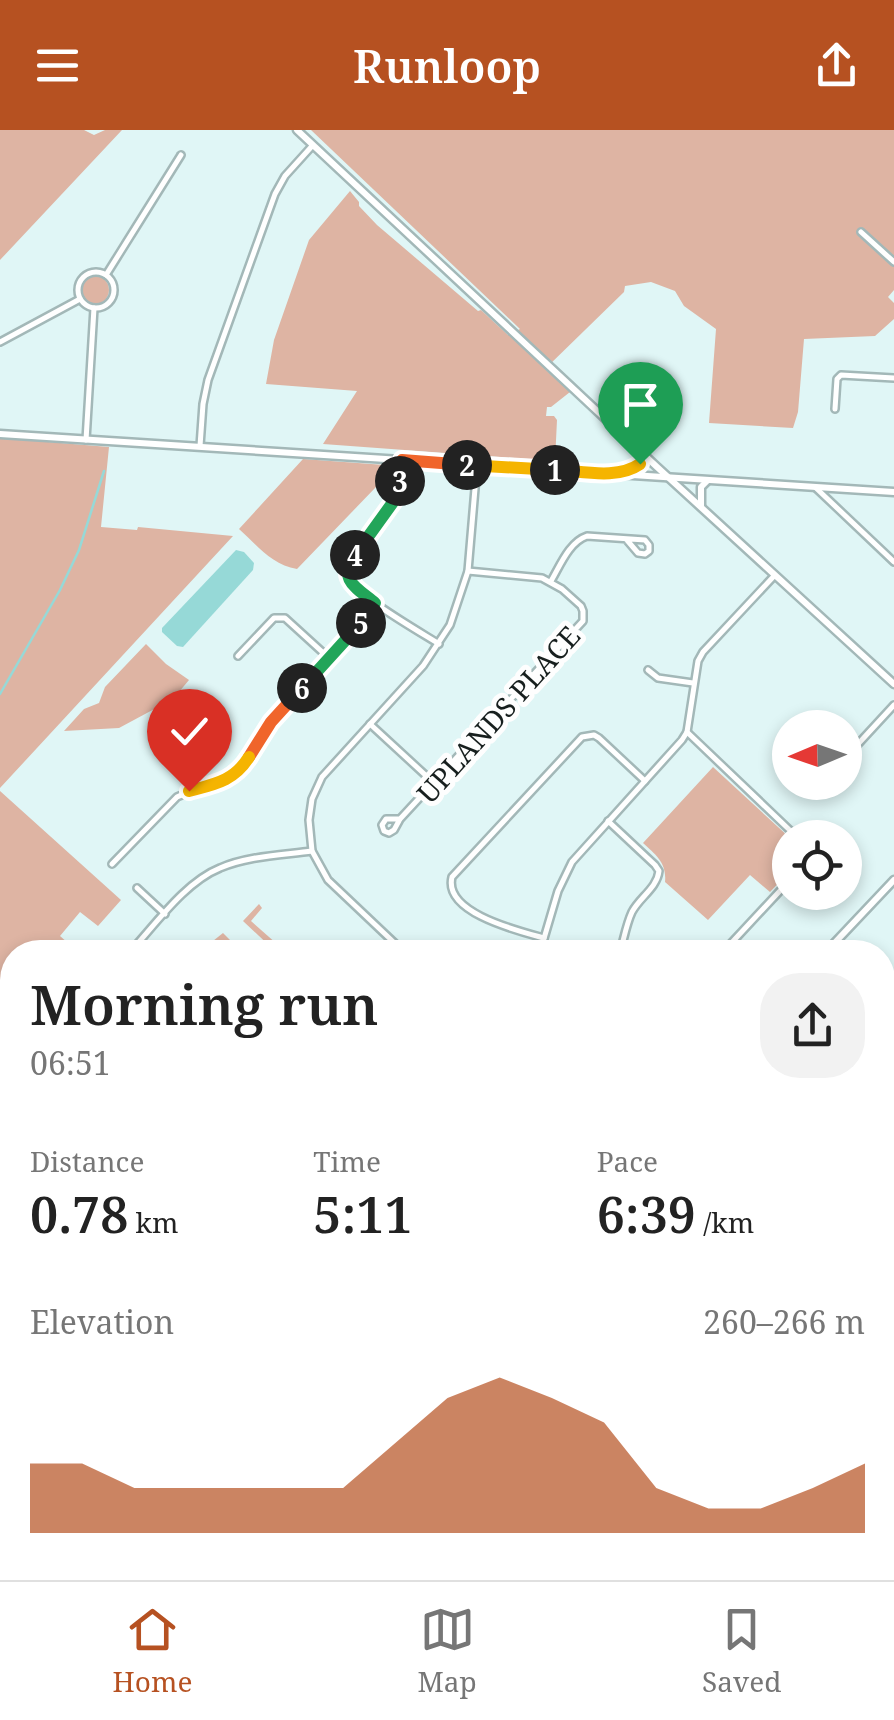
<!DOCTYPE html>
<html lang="en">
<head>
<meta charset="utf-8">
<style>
  body { margin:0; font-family:"Noto Serif",serif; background:#f2f2f2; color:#222; height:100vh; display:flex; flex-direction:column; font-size:38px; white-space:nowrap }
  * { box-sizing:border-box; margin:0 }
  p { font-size:32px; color:#767676 }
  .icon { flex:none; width:55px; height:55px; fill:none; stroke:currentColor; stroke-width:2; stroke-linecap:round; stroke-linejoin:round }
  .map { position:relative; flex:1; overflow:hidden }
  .drawer { position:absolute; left:0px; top:810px; width:895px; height:640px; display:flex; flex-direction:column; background:#fff; border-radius:40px 40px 0 0; box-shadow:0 5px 15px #0003 }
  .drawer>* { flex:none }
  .needle { width:65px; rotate:268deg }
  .buttons { position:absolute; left:772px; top:580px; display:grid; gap:20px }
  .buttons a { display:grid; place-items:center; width:90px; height:90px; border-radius:50%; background:#fff; box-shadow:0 5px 15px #0003; font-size:50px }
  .pin { position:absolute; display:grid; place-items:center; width:85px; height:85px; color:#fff; margin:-102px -42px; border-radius:50% 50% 50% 0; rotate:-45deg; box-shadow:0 0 10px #0007 }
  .pin .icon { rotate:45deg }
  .km { position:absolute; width:50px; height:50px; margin:-25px; border-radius:50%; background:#222; color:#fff; font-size:28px; line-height:50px; text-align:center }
  .round { display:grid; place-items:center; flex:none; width:105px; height:105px; border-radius:40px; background:#f2f2f2 }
  .headline { display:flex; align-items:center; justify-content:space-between; height:170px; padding:0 30px }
  h1 { font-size:55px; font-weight:600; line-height:75px }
  .figures { display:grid; grid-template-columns:repeat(3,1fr); gap:15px; height:170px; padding:10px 30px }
  .figures div { display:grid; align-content:center }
  .figures b { font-size:50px; font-weight:600 }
  .figures small { font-size:28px; font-weight:400 }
  .figures p { font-size:28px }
  .chart { height:280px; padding:20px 30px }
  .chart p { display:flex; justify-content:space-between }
  .chart svg { width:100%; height:180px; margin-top:10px; fill:#b65121; opacity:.7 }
  header { display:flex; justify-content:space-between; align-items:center; height:130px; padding:0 30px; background:#b65121; color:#fff; font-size:45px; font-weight:600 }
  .tab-bar { display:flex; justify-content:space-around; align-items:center; height:140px; border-top:2px solid #e0e0e0; background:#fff; font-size:28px; color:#767676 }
  .tab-bar a { display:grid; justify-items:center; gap:5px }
  .tab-bar .on { color:#b65121 }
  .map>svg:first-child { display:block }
  .green { fill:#deb4a3 }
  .water { fill:#96d9d7 }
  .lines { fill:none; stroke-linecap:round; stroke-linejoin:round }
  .stream { stroke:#96d9d7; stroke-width:2.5 }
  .street-casing { stroke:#a3b8b8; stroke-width:10 }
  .secondary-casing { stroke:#a3b8b8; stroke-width:11 }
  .street { stroke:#fff; stroke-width:5 }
  .secondary { stroke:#fff; stroke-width:6 }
  .split-1-casing { stroke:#fff; stroke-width:20 }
  .split-2-casing { stroke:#fff; stroke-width:20 }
  .split-3-casing { stroke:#fff; stroke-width:20 }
  .split-4-casing { stroke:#fff; stroke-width:20 }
  .split-5-casing { stroke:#fff; stroke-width:20 }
  .split-6-casing { stroke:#fff; stroke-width:20 }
  .split-7-casing { stroke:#fff; stroke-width:20 }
  .split-8-casing { stroke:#fff; stroke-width:20 }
  .split-1 { stroke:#f5b400; stroke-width:12 }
  .split-2 { stroke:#f5b400; stroke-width:12 }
  .split-3 { stroke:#f0652b; stroke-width:12 }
  .split-4 { stroke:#22a559; stroke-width:12 }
  .split-5 { stroke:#22a559; stroke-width:12 }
  .split-6 { stroke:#22a559; stroke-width:12 }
  .split-7 { stroke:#f0652b; stroke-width:12 }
  .split-8 { stroke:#f5b400; stroke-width:12 }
  .labels { text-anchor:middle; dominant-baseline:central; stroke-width:10; stroke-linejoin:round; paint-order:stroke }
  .street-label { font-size:28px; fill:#171f1e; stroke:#fefefe }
</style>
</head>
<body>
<header><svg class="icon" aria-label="menu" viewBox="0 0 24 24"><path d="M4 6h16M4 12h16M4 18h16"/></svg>Runloop<svg class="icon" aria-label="share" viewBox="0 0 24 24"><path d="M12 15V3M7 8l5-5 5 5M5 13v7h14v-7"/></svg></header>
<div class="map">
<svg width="894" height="1450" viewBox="0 0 894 1450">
  <rect width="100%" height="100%" fill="#e0f6f6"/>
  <!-- green -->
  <g class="green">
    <polygon points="0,0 84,0 94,5 105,0 122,0 0,130"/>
    <polygon points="311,0 894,0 894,160 888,167 894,173 894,189 875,206 804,209 798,282 793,298 709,293 716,199 684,176 675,161 651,152 625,156 624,162 545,239 570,262 551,277 547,277 546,286 554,286 557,290 555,331 323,314 357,261 266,254 274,210 309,110 350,61 359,72 359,76 377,95 478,181 481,180 508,205 520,199"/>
    <circle cx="95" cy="160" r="14"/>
    <polygon points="0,308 109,317 101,397 137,400 138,397 233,406 0,658"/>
    <path d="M303,329L385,335V344L377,343L376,357L297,439C272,435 257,415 239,399Z"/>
    <polygon points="146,514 166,534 189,550 173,569 119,598 64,601 84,579 99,573 105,557"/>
    <path d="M713,637L790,708V741L770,762L750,745L708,790L665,752C667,733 656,725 643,713Z"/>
    <polygon points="0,661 121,770 98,796 80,782 60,806 77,821 75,822 54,822 49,818 45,822 12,822 12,883 0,872"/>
    <polygon points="259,774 262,778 251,791 286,822 276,822 243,791"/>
    <polygon points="223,803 242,822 207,822 213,811"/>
  </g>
  <!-- water -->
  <polygon class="water" points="236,420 244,422 254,433 253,440 183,517 177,516 162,502 162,498"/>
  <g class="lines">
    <!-- stream -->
    <polyline class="stream" points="0,564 60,460 79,420 104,341"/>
    <defs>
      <g id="street">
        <polyline points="861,102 894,132"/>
        <circle cx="96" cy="160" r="18"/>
        <polyline points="106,145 181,25"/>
        <polyline points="0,212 80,169"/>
        <polyline points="835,279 837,249 841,245 894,248"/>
        <polyline points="86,310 94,178"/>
        <polyline points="200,316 203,274 208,250 275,64 285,46 313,15"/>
        <path d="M401,330L396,368L349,432C348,439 346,441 348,448C355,465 420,502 439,514"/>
        <polyline points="816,358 894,432"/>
        <path d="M551,451C560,436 569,412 587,406L645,410L649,415V421L645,424L638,423L626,409"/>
        <polyline points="238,526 274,488 285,488 330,529"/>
        <polyline points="648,540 658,548 693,553"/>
        <polyline points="370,594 434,653"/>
        <polyline points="687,602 798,708"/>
        <polyline points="845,633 847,626 894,575"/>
        <polyline points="400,689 386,689 382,695 384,701 389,703 394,700 400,689 583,491 583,481 581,476 562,459 542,448 468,441"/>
        <path d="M608,691L655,735L659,741C657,758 640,767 632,782C626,795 624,809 620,822"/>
        <path d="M112,734L177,667C195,658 219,658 234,645C252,631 259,606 274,589C308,550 345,515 375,473"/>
        <polyline points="137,758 165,784"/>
        <path d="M544,808C519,801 443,783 452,747L582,607L594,605L599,608L645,651"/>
        <path d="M130,822C155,795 185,752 220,738C247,726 282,725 312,721"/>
        <polyline points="404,822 328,750 312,721 309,690 312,669 322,647 423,536 450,495 468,441 477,335"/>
        <polyline points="540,822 558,761 572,732 682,610 687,602 698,531 703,522 775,445"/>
        <polyline points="723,822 790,750"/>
        <polyline points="882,881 894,868"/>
        <polyline points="0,883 12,895"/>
        <polyline points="882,990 894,983"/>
        <polyline points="0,995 12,1007"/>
        <polyline points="882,1084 894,1084"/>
        <polyline points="0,1096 11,1106"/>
        <polyline points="0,1118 12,1105"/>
        <polyline points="0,1199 12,1211"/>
        <polyline points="0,1225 12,1212"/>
        <polyline points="882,1299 894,1287"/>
        <polyline points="0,1339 12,1326"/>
        <polyline points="0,1355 12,1366"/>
        <polyline points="882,1362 894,1375"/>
        <polyline points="89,1438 103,1450"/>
        <polyline points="658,1438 671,1450"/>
        <polyline points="4,1450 16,1438"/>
        <polyline points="111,1450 123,1438"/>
        <polyline points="167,1450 178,1438"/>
        <polyline points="369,1450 374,1438"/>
        <polyline points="553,1450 565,1438"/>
        <polyline points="792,1450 801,1438"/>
      </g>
      <g id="secondary">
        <polyline points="297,0 657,337 894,554"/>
        <polyline points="0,304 894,362"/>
        <polyline points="623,342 640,334 641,321"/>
        <polyline points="701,376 701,357 707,351"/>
        <polyline points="826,822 894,750"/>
        <polyline points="882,1013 894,985"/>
        <polyline points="882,1146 887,1179 894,1200"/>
        <polyline points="573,1438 587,1450"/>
        <polyline points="237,1450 253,1438"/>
      </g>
    </defs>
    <!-- street casing -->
    <use href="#street" class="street-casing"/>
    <!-- secondary casing -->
    <use href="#secondary" class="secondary-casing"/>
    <!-- street -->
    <use href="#street" class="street"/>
    <!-- secondary -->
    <use href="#secondary" class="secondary"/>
  </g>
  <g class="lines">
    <defs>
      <path id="split-1" d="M555,340C582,341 617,350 640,334"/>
      <polyline id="split-2" points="467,335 555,340"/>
      <polyline id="split-3" points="400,351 402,330 467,335"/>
      <polyline id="split-4" points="355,425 396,368 400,351"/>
      <path id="split-5" d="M355,425C337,450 357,458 375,473L361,493"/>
      <polyline id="split-6" points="302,558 361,493"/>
      <polyline id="split-7" points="249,627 271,592 302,558"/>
      <path id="split-8" d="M189,661C215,654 234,651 249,627"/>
    </defs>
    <!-- split-1 casing -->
    <use href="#split-1" class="split-1-casing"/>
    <!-- split-2 casing -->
    <use href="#split-2" class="split-2-casing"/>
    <!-- split-3 casing -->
    <use href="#split-3" class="split-3-casing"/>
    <!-- split-4 casing -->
    <use href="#split-4" class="split-4-casing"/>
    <!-- split-5 casing -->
    <use href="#split-5" class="split-5-casing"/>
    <!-- split-6 casing -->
    <use href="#split-6" class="split-6-casing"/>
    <!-- split-7 casing -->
    <use href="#split-7" class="split-7-casing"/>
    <!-- split-8 casing -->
    <use href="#split-8" class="split-8-casing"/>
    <!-- split-1 -->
    <use href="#split-1" class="split-1"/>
    <!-- split-2 -->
    <use href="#split-2" class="split-2"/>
    <!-- split-3 -->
    <use href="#split-3" class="split-3"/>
    <!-- split-4 -->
    <use href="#split-4" class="split-4"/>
    <!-- split-5 -->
    <use href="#split-5" class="split-5"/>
    <!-- split-6 -->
    <use href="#split-6" class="split-6"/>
    <!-- split-7 -->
    <use href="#split-7" class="split-7"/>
    <!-- split-8 -->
    <use href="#split-8" class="split-8"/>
  </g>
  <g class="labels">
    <!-- street labels -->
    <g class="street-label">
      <text transform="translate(498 584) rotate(-48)">UPLANDS PLACE</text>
    </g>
  </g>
</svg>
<div class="buttons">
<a><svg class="needle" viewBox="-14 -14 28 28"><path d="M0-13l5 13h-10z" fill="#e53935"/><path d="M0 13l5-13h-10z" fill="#767676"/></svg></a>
<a><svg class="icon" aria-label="locate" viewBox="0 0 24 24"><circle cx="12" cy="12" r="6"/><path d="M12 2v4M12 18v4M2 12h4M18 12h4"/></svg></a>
</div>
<div class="pin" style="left:640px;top:334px;background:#1e9e55"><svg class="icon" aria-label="arrive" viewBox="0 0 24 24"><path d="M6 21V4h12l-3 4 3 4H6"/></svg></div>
<div class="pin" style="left:189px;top:661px;background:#d93025"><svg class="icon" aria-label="check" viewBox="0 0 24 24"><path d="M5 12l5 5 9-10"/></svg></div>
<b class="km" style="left:555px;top:340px">1</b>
<b class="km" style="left:467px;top:335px">2</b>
<b class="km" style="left:400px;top:351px">3</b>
<b class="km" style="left:355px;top:425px">4</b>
<b class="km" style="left:361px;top:493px">5</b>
<b class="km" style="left:302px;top:558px">6</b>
<section class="drawer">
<div class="headline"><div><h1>Morning run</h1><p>06:51</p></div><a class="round"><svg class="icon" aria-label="share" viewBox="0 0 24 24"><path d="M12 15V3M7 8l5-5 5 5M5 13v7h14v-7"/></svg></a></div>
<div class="figures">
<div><p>Distance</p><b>0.78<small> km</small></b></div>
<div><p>Time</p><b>5:11</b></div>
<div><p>Pace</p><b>6:39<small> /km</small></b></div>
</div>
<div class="chart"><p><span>Elevation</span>260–266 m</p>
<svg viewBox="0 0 160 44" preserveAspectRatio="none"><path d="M0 44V27L10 27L20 33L30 33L40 33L50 33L60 33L70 22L80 11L90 6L100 11L110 17L120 33L130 38L140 38L150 33L160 27V44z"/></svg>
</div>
</section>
</div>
<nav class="tab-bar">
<a class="on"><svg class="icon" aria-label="home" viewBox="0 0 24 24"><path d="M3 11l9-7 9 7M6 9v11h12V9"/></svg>Home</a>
<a><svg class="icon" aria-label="map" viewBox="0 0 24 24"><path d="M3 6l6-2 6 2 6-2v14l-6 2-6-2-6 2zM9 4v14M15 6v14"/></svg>Map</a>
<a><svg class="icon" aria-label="saved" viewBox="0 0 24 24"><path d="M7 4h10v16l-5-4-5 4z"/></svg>Saved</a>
</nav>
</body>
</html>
